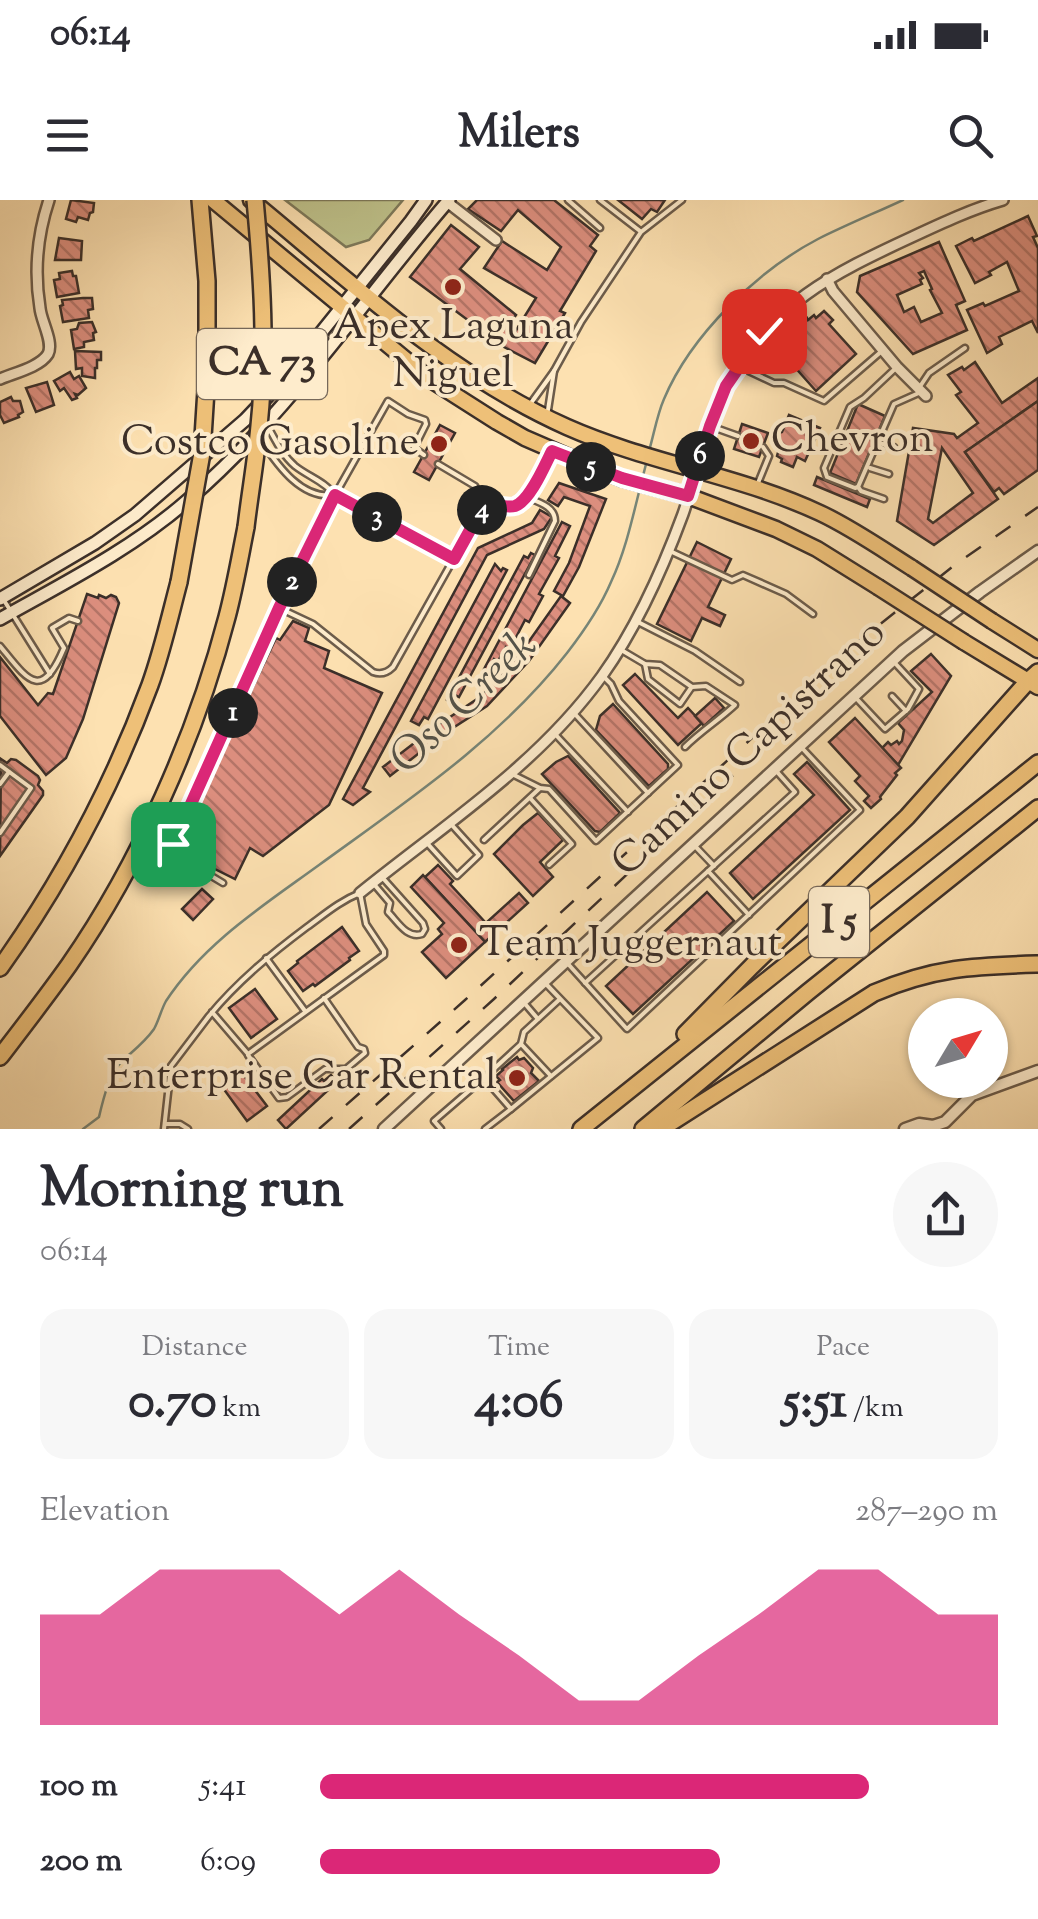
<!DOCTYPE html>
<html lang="en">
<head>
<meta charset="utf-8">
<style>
  body { margin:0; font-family:"Sorts Mill Goudy",serif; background:#f7f7f7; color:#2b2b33; height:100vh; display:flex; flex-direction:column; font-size:38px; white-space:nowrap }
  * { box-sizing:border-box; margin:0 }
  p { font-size:32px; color:#7c7c81 }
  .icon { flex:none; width:55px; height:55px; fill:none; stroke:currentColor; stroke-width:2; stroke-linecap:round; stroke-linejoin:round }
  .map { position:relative; height:929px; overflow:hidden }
  .side { display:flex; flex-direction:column; background:#fff; flex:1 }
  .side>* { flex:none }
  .needle { width:65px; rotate:52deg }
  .controls { position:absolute; left:908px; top:798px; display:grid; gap:20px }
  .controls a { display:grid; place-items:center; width:100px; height:100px; border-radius:50%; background:#fff; box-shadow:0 2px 8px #0004; font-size:50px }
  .pin { position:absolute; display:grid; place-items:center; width:85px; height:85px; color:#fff; margin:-42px; border-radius:20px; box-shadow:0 5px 15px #0006 }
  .km { position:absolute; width:50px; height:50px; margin:-25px; border-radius:50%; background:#222; color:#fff; font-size:28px; line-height:50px; text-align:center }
  .round { display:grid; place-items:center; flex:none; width:105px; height:105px; border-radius:52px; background:#f7f7f7 }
  .head { display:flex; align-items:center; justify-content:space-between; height:170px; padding:0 40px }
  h1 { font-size:55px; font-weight:700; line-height:75px }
  .figures { display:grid; grid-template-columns:repeat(3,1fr); gap:15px; height:170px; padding:10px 40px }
  .figures div { display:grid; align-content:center; border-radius:25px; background:#f7f7f7; text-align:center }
  .figures b { font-size:50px; font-weight:700 }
  .figures small { font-size:28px; font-weight:400 }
  .figures p { font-size:28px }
  .chart { height:280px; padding:20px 40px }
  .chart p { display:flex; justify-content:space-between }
  .chart svg { width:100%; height:180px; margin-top:10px; fill:#db2777; opacity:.7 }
  ul { padding:0 40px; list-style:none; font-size:32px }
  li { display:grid; grid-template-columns:160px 120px 1fr; align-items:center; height:75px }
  li i { height:25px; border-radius:12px; background:#db2777 }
  .status { display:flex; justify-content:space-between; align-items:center; height:70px; padding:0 50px; background:#fff; direction:ltr }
  .status svg { height:28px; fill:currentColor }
  header { display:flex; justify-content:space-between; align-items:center; height:130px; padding:0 40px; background:#fff; font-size:45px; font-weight:700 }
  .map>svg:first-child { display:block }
  .grass { fill:#bfc38c; stroke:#7d795a; stroke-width:2.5 }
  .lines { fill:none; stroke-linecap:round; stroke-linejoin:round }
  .stream { stroke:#778577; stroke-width:2.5 }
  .building { fill:url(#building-back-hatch); stroke:#3b2f29; stroke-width:2.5; fill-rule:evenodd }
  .service-casing { stroke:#6c5c4b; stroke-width:9 }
  .minor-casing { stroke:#6c5c4b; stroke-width:14 }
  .tertiary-casing { stroke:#6c5c4b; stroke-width:15 }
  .secondary-casing { stroke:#3b2f29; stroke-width:16 }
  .primary-casing { stroke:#3b2f29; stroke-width:19 }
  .motorway-casing { stroke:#3b2f29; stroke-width:20 }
  .service { stroke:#feeccc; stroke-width:4 }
  .minor { stroke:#feeccc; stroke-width:9 }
  .tertiary { stroke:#feeccc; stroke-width:10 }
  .secondary { stroke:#feeccc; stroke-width:11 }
  .primary { stroke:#eec078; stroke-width:14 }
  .motorway { stroke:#eec078; stroke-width:15 }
  .rail { stroke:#3b2f29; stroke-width:2.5; stroke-dasharray:18 18; stroke-linecap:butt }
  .primary-bridge-casing { stroke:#3b2f29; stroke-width:19; stroke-linecap:butt }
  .motorway-bridge-casing { stroke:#3b2f29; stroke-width:20; stroke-linecap:butt }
  .primary-bridge { stroke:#eec078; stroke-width:14 }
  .motorway-bridge { stroke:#eec078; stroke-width:15 }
  .route-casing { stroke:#fff; stroke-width:20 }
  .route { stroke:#db2777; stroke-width:12 }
  .poi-dot { fill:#8f2418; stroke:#feeccc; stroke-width:4 }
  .labels { text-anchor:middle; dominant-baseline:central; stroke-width:8; stroke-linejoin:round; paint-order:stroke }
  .shield { fill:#feeccc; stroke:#76685a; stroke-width:2.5 }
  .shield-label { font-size:40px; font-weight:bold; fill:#3b2f29 }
  .poi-label { font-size:42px; fill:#3b2f29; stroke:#feeccc; text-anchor:start }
  .street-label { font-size:42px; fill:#3b2f29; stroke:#feeccc }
  .water-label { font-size:45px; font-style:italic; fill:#54534a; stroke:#feeccc }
</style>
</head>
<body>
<div class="status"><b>06:14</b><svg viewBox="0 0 49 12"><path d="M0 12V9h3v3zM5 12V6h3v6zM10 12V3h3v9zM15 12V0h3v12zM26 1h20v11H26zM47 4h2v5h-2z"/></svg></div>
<header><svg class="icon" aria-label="menu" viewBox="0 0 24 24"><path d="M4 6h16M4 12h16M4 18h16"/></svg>Milers<svg class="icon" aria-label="search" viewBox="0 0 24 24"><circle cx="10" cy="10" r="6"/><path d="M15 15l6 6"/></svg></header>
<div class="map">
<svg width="1038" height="929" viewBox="0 0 1038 929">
  <defs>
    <pattern id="building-back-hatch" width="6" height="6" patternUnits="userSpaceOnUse" patternTransform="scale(2.5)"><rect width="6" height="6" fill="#dc8e7e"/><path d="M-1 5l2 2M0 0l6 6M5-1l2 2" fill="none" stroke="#b47467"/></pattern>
  </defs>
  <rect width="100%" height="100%" fill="#fde1b1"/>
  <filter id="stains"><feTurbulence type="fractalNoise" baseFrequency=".002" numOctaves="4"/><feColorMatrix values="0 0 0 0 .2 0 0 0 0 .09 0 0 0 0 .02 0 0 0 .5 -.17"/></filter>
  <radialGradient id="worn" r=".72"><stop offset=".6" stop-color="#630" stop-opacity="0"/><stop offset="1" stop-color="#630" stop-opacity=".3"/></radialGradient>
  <!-- grass -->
  <polygon class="grass" points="285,0 403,0 369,40 346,47"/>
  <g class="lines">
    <!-- stream -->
    <g class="stream">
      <path d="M649,251C654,234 657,215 664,199C691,135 757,71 818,39C846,25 875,13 903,0"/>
      <polyline points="642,280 646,264"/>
      <path d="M83,929L99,917C103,900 109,874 122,861C133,851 145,842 154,829C159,820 161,810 166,801C204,743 264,705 319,665C407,601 499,540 567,453C584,431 600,408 611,382C625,352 632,320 640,288"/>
    </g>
  </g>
  <!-- building -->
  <g class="building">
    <polygon points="71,0 94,3 93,12 90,13 88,20 78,17 76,22 66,19"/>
    <polygon points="477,0 554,0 598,35 590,46 596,51 560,111 565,113 535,163 504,147 410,77 451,25 479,47 460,69 516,115 508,126 515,132 536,98 484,68 502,41 547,70 561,47 518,10 501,31 468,9"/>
    <polygon points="618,0 665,0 657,12 651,9 642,19"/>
    <polygon points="1028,16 1037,36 1033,37 1038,48 1038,133 1032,121 999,137 1002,144 987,153 967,110 983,103 985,106 1019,91 1007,62 989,72 991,75 975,83 956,46 972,38 974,41"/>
    <polygon points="59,38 82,41 81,60 55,60"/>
    <path d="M939,42L965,101L956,105L967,130L913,154L857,92L860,76ZM924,71L932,89L930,90L942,113L921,122L914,107L904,112L897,95L922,84L920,80L923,78L919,73Z"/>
    <polygon points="72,71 73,76 76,76 79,93 57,97 54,80 60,79 59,73"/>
    <polygon points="83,98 92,98 93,109 88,110 89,118 63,122 60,106 63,105 62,100"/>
    <polygon points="824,111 833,120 829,124 856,154 816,191 792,164 784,172 771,157 792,138 790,136 795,132 794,130 807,118 808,120 814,115 816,118"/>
    <polygon points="92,122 96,132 93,133 94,140 84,142 84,147 74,149 71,130 77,129 79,123"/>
    <polygon points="75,151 101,152 101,160 97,160 97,168 95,168 95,178 82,176 82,168 76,169"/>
    <path d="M975,162L1002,203L1038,178V201L965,252L998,299L934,345L897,321L913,228L954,234L957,238L978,223L956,195L961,192L948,175L962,167L964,170ZM942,248L973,293L933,323L928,319Z"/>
    <polygon points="70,172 74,179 79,176 86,188 78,195 75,194 77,198 72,200 64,188 60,191 54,181"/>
    <polygon points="47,182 54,205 36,212 26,188"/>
    <polygon points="11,197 13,201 20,201 23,212 18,215 19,217 4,223 0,215 0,202"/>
    <polygon points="1038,201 1038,270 1004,294 999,288 994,292 965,252"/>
    <polygon points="858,204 885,216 856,284 830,273"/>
    <polygon points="789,215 820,228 805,261 797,257 793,267 781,262 782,259 777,256 779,249 773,235 782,232"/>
    <polygon points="742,224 768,233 759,257 734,249"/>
    <polygon points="440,225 455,233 429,280 414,272"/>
    <polygon points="817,277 870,299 867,307 814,285"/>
    <polygon points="559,283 606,299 579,367 563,396 554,391 569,363 590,306 564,297 558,306 548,300"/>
    <polygon points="540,310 552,317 544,329 487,355 363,588 370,592 353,605 343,599 478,348 532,323"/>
    <polygon points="562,322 570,326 555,356 559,358 539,394 543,396 529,422 525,420 510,449 506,447 498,461 494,459 487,473 483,471"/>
    <polygon points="697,342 731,359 708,407 725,415 720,426 702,418 691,441 657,424"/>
    <polygon points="531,353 535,355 459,497 455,495 451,503 447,500 524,356 528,358"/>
    <polygon points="495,364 501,371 503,368 507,370 428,519 424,517 419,525 411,521"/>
    <polygon points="87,394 98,398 99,395 106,398 111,395 116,397 119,403 83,519 66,558 46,575 0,516 0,457 38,505 48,493 53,494"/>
    <polygon points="561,396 570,403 529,461 487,506 442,535 390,576 383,567 435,527 480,497 520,454"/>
    <polygon points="293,421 309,428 305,441 329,451 324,468 382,493 329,605 263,656 250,648 235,679 187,655 201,628 189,622 276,438 280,440"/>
    <polygon points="931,454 951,476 898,565 882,548 888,542 891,545 897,541 899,544 902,541 904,530 898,523 932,492 911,471"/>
    <polygon points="635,474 678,518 688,508 702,523 678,545 623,485"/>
    <polygon points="715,498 724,508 704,526 695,516"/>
    <polygon points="613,504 668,564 668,569 649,586 596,530 600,516"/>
    <polygon points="855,518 901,568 895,573 897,575 880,597 881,599 871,608 864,601 869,596 855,581 860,576 829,542"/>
    <polygon points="568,556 620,613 600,632 595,631 542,574 556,562"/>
    <polygon points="1,559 7,563 11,559 16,560 38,576 40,580 38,585 43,591 43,595 0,656"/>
    <polygon points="807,562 850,610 753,699 730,673 814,595 794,574"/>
    <polygon points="538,613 563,640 540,662 553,677 533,696 494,654 523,625"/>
    <polygon points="438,665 453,681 450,684 486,723 519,693 528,703 485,742 425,677"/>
    <polygon points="423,675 485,742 446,778 422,752 442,734 438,729 444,723 411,687"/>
    <polygon points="202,689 213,699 193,720 182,709"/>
    <polygon points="707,692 734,721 633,814 606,786"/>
    <polygon points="342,727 359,751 349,758 350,760 315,786 313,784 303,791 288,771 298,763 297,761"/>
    <polygon points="255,789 277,819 251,838 229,808"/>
    <polygon points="517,857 519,860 524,858 533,868 531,873 539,881 514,901 497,882 500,880 496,876 503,870 502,869"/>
    <polygon points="242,873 267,906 247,921 223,888"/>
    <polygon points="331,875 337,882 286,929 278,920 322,879 324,881"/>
  </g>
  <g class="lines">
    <defs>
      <g id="service">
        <polyline points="568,0 600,28"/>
        <polyline points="600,0 640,31"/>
        <polyline points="740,167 774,183 784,183 824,201 883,150"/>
        <polyline points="921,185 929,173 965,148"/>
        <polyline points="531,203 554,171 581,122 641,32 682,0"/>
        <polyline points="548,210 554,171"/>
        <path d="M267,225C275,239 282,255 295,266C309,277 324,281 335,295L454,359"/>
        <polyline points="710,226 738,236"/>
        <path d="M262,242C278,266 302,300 335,295"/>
        <polyline points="879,243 894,247"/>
        <polyline points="438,264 475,286 485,307"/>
        <polyline points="870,268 889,274"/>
        <polyline points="758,283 769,256 763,247"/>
        <polyline points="858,287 894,204 921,192"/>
        <path d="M526,297C538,302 555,306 555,321L529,375"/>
        <polyline points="884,299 861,291 858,287 855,288 827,277 824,268 850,207 864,198 897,167"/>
        <polyline points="672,352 732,380 743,375 786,394 813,414"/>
        <polyline points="5,402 50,474"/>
        <path d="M279,408L313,424L373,472C381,475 387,473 393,467L480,312L490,304C498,305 508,308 516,305C530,300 543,268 550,255"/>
        <polyline points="636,421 695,451 740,482"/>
        <path d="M0,446C27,479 41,503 64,448L52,428L69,418L78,421"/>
        <path d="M623,451L645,464L660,465L692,487L706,486L735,505C719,520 701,531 685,547"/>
        <polyline points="645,464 648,479 680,504 691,488"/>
        <polyline points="892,496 906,511"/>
        <polyline points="855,497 885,529 908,509 919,489 893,461"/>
        <polyline points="573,512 648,593"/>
        <polyline points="554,533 628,612"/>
        <polyline points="0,565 31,588 0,633"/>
        <polyline points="512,574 540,588 549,589 596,641 678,565 619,501 611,484 602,475"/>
        <polyline points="0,584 9,572"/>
        <polyline points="530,598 572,644 549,665"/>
        <polyline points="484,640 540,588"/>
        <polyline points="426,642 457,676 479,655 450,623"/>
        <polyline points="694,645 714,666"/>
        <polyline points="708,671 749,715"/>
        <polyline points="223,683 178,656 173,645 279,408 335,295 388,201 408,214 425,220 426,224 414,248 424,255"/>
        <path d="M373,683L390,703L388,712C398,722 407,739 422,734L425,729L423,723L381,676"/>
        <polyline points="266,758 305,811"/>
        <polyline points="569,765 627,829 860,610 802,548"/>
        <polyline points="585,783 795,592 778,573"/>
        <polyline points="546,784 598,838 511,909 484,878 521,844 524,832 560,799"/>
        <polyline points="526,805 538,819"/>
        <polyline points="521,844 551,876"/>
        <polyline points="248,855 279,898 287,897 325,869 346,869 365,853 364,849 358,847 324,798"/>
        <polyline points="165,924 180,924 188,929"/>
        <path d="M164,929L171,866L209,816C238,781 271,754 307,727C325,714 340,701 360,693L366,724L384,751V755L248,854L212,812"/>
        <polyline points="441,929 434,921 484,878"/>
        <polyline points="485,929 511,909"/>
      </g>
      <g id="minor">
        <polyline points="447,2 496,40"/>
        <polyline points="827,79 833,91 897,167 926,196"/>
        <path d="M0,179C14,173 40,167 48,154C54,142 41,121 40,108C34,71 37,36 49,0"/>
        <path d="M360,693C444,625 538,565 602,476C637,427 662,371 683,314C698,271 706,225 727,185C769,105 834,73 912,37C942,23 972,9 1003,0"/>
      </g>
      <g id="tertiary">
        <polyline points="384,929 903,451 980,392 1038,351"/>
        <polyline points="905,929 919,924 933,926 945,922 972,895 1038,871"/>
      </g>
      <g id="secondary">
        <polyline points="0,399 95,343 135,315 245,220 283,180 411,21 426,0"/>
        <path d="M0,419C64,383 132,349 188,300C289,213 362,101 449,0"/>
      </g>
      <g id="primary">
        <polyline points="213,0 428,178 497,222 525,238 585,264 621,278 688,296 776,329 817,349 878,387"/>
        <path d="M251,0C351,82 448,174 567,227C648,263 739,275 820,313C852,328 882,349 912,368"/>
        <polyline points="992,421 1038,450"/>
        <polyline points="964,442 1038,487"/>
      </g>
      <g id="motorway">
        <polyline points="200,0 207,81 207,174"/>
        <path d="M0,768C62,681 113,585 150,485C162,452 170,416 179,382"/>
        <polyline points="685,834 752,766 907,617 1028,481 1038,472"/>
        <path d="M0,857C23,827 47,796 69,765C139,664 196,536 227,417C235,387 240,357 246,327"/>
        <polyline points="581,929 1038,563"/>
        <polyline points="643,929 808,792 1038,608"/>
        <path d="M661,929L874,793C935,767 974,766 1038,764"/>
      </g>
    </defs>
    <!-- service casing -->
    <use href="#service" class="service-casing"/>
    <!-- minor casing -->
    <use href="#minor" class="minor-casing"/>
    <!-- tertiary casing -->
    <use href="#tertiary" class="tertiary-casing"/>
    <!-- secondary casing -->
    <use href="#secondary" class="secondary-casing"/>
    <!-- primary casing -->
    <use href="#primary" class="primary-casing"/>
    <!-- motorway casing -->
    <use href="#motorway" class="motorway-casing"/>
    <!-- service -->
    <use href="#service" class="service"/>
    <!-- minor -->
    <use href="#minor" class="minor"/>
    <!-- tertiary -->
    <use href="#tertiary" class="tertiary"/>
    <!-- secondary -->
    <use href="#secondary" class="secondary"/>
    <!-- primary -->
    <use href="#primary" class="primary"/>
    <!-- motorway -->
    <use href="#motorway" class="motorway"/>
    <!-- rail -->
    <g class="rail">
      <polyline points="319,929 465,800 855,444 956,364 1038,307"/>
      <polyline points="349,929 494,799 779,532"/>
    </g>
    <defs>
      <g id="primary-bridge">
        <polyline points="912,368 992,421"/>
        <polyline points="878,387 964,442"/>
      </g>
      <g id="motorway-bridge">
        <path d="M246,327C250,293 256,260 259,226C267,151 262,75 255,0"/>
        <polyline points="179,382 202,253 207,174"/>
      </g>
    </defs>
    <!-- primary-bridge casing -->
    <use href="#primary-bridge" class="primary-bridge-casing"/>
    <!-- motorway-bridge casing -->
    <use href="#motorway-bridge" class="motorway-bridge-casing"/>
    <!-- primary-bridge -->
    <use href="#primary-bridge" class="primary-bridge"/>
    <!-- motorway-bridge -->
    <use href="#motorway-bridge" class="motorway-bridge"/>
  </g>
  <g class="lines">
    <defs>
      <path id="route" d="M173,644L279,408L335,295L454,359L480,312L490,304C497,305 508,308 515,306C530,301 545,265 552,251L622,278L688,296L710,226L726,186L764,131"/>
    </defs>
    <!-- route casing -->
    <use href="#route" class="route-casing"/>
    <!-- route -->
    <use href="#route" class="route"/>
  </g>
  <!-- markers -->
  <g class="poi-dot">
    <circle cx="453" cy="87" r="10"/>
    <circle cx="751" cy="241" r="10"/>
    <circle cx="439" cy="244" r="10"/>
    <circle cx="459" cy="745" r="10"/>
    <circle cx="517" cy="878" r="10"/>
  </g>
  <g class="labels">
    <!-- shield labels -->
    <g class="shield">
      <rect x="197" y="129" width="130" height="70" rx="8"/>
      <rect x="809" y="687" width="60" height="70" rx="8"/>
    </g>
    <g class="shield-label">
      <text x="262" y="164">CA 73</text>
      <text x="839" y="722">I 5</text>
    </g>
    <!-- poi labels -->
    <g class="poi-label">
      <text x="453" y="128" text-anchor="middle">Apex Laguna<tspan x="453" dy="48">Niguel</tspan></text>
      <text x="771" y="241">Chevron</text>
      <text x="419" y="244" text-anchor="end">Costco Gasoline</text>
      <text x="479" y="745">Team Juggernaut</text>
      <text x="497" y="878" text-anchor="end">Enterprise Car Rental</text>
    </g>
    <!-- street labels -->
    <g class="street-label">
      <text transform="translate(750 549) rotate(-43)">Camino Capistrano</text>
    </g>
    <!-- water labels -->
    <g class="water-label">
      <text transform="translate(465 504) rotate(-44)">Oso Creek</text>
    </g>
  </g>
  <rect width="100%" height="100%" filter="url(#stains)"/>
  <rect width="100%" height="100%" fill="url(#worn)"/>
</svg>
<div class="controls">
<a><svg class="needle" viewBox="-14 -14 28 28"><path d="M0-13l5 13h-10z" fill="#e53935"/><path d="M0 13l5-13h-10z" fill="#7c7c81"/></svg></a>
</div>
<div class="pin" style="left:173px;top:644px;background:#1e9e55"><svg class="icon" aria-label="arrive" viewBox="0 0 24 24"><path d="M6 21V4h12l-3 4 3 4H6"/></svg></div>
<div class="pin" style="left:764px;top:131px;background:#d93025"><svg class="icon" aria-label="check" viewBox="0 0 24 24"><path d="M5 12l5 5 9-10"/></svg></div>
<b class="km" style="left:233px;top:513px">1</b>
<b class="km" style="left:292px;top:382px">2</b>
<b class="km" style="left:377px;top:317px">3</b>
<b class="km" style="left:482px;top:310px">4</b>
<b class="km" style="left:591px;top:267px">5</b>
<b class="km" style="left:700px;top:256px">6</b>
</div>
<section class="side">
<div class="head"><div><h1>Morning run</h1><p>06:14</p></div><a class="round"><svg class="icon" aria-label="share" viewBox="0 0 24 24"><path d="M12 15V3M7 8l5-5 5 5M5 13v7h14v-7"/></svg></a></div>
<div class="figures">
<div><p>Distance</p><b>0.70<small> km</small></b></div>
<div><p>Time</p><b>4:06</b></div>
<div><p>Pace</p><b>5:51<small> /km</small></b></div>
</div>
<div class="chart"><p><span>Elevation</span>287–290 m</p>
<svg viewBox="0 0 160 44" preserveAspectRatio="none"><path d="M0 44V17L10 17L20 6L30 6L40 6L50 17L60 6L70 17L80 27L90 38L100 38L110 27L120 17L130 6L140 6L150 17L160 17V44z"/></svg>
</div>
<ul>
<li><b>100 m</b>5:41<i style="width:81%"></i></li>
<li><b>200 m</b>6:09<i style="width:59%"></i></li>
</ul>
</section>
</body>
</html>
